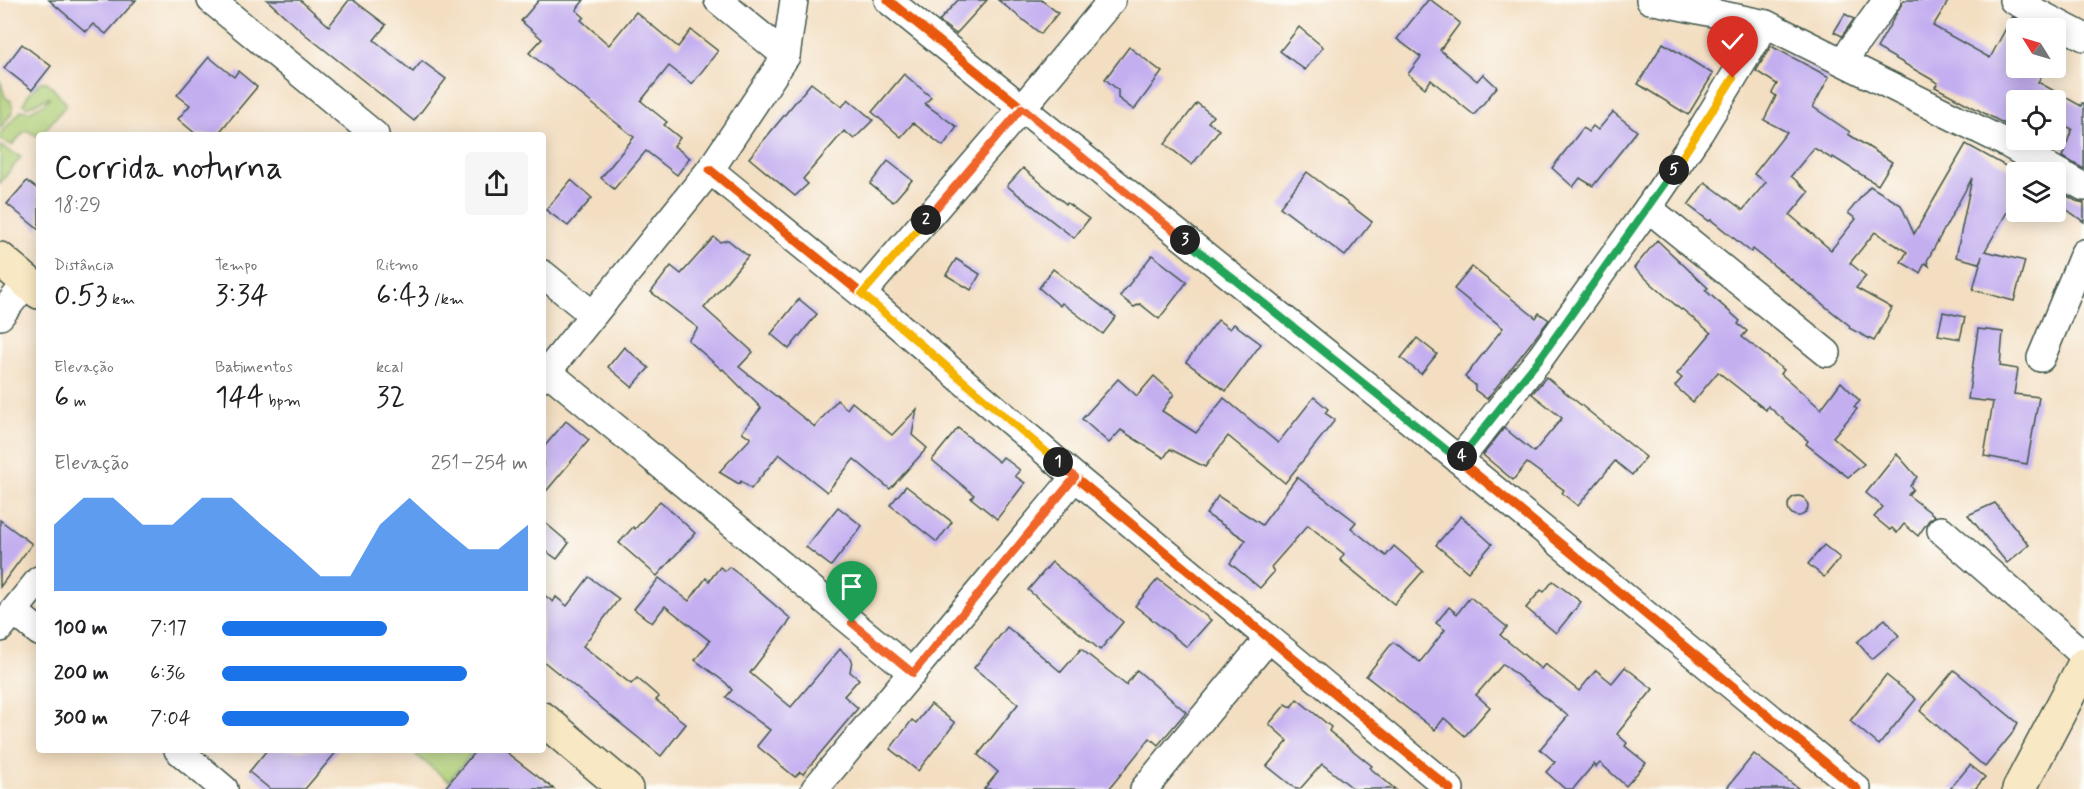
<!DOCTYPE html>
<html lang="pt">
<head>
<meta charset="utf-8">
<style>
  body { margin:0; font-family:Mynerve,sans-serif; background:#f6f6f6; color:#202124; height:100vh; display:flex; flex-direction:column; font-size:22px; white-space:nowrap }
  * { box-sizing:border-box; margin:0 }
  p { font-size:20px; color:#757577 }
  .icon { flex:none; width:33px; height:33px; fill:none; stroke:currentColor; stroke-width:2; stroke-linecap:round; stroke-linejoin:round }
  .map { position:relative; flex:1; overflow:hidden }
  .drawer { position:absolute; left:36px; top:132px; width:510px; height:621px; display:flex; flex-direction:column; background:#fff; border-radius:6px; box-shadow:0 3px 15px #0003 }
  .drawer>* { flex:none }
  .needle { width:39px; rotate:307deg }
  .buttons { position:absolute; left:2006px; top:18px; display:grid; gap:12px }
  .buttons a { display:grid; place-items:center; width:60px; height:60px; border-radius:6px; background:#fff; box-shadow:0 3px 15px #0003; font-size:30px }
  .pin { position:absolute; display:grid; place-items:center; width:51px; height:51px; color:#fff; margin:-62px -26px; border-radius:50% 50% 50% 0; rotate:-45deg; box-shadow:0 0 6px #0007 }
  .pin .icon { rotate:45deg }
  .km { position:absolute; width:30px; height:30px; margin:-15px; border-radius:50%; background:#222; color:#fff; font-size:16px; line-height:30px; text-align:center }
  .round { display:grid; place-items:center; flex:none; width:63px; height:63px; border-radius:6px; background:#f6f6f6 }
  .summary { display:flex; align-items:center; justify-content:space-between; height:102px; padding:0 18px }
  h1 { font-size:33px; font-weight:600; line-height:45px }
  .metrics { display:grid; grid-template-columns:repeat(3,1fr); gap:9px; height:102px; padding:6px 18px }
  .metrics div { display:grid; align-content:center }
  .metrics b { font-size:30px; font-weight:600 }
  .metrics small { font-size:16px; font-weight:400 }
  .metrics p { font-size:16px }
  .chart { height:168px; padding:12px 18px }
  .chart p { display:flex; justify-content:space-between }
  .chart svg { width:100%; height:108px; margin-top:6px; fill:#1a73e8; opacity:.7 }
  ul { padding:0 18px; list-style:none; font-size:20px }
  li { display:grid; grid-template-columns:96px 72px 1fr; align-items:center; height:45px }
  li i { height:15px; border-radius:8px; background:#1a73e8 }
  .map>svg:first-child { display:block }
  .green { fill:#aecd75; stroke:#668554; stroke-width:1.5 }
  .building { fill:#c3aef0 }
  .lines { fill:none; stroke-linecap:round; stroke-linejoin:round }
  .street-casing { stroke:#3f5549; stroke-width:30 }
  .secondary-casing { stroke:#3f5549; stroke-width:36 }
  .street { stroke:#fff; stroke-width:27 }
  .secondary { stroke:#f8e8c3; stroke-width:33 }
  .cycleway-casing { stroke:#fdfcf7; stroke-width:13 }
  .cycleway { stroke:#e8590c; stroke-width:9 }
  .split-1-casing { stroke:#fff; stroke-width:12 }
  .split-2-casing { stroke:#fff; stroke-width:12 }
  .split-3-casing { stroke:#fff; stroke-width:12 }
  .split-4-casing { stroke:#fff; stroke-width:12 }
  .split-5-casing { stroke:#fff; stroke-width:12 }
  .split-6-casing { stroke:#fff; stroke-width:12 }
  .split-1 { stroke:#f0652b; stroke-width:8 }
  .split-2 { stroke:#f5b400; stroke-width:8 }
  .split-3 { stroke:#f0652b; stroke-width:8 }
  .split-4 { stroke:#22a559; stroke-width:8 }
  .split-5 { stroke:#22a559; stroke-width:8 }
  .split-6 { stroke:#f5b400; stroke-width:8 }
</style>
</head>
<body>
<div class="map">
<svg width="2084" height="789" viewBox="0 0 2084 789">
  <rect width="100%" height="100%" fill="#fdfcf7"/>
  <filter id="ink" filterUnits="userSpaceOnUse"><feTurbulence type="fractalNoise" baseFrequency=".0167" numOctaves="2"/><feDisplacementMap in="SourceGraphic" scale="12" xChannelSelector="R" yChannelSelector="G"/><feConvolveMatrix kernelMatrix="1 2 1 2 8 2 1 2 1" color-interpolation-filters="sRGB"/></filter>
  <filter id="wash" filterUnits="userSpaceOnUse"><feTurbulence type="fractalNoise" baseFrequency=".008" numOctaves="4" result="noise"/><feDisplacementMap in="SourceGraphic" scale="24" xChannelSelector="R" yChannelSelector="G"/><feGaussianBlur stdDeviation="1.35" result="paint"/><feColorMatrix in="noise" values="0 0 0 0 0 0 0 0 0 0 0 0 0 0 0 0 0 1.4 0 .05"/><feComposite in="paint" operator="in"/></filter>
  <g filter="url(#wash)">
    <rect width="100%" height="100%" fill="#f3dec1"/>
    <!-- green -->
    <g class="green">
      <polygon points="0,80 5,97 11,101 13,111 0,129"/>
      <path d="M41,82H47L67,104L39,137L26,130L12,145L0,140V134C8,126 14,118 22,110L29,112L44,104L50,97L27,107L23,104L30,92Z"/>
      <polygon points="0,146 21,157 0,183"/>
      <polygon points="420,750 474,750 449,781 416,755"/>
    </g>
    <g id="blocks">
      <!-- building -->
      <g class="building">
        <polygon points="49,0 136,0 106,34 93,24 86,32"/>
        <polygon points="267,0 300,0 329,26 349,0 353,0 386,25 374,40 413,72 422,61 446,79 414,121 306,35"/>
        <polygon points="539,0 584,0 576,10 584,17 581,20 609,45 636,12 678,47 691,30 718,51 692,84 669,66 641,101 667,122 664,125 680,138 674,146 690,158 677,175 646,151 614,189 601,178 634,137 529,53 542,39 521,21"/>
        <polygon points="958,0 987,0 956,34 939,21"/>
        <polygon points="998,0 1041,0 1058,13 1041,34"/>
        <polygon points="1428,0 1431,0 1460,23 1440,50 1477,81 1483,74 1497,87 1474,115 1431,80 1425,88 1408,74 1421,57 1397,39"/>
        <polygon points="1904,0 1949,0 1933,26 1990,58 2012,17 2016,19 2016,68 2046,68 2038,82 2081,106 2082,103 2084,103 2084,169 2062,157 2072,129 2055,121 2055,100 2016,100 2016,130 1935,87 1938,83 1877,48"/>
        <polygon points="1845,14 1854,19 1842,36 1834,32"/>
        <polygon points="1299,27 1323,47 1305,70 1280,51"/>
        <polygon points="1663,43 1713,74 1688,115 1638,84"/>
        <polygon points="22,44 51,66 32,90 4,68"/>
        <polygon points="1771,46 1829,77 1813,107 1850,132 1848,134 1892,162 1878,185 1833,157 1832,159 1814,148 1791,176 1809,192 1790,215 1831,250 1856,219 1848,213 1870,186 1901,205 1914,234 1966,144 2009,168 2011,164 2026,172 2016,172 2016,196 1985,251 2025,261 2014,301 1973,290 1982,256 1979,263 1956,257 1972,178 1927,261 1929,266 1925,263 1920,273 1901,262 1907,252 1875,232 1850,263 1866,276 1856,288 1892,308 1874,341 1849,328 1850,326 1753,249 1751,252 1711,220 1709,221 1688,205 1705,182 1743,210 1766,182 1754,174 1787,132 1764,120 1776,96 1772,93 1777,84 1756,71"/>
        <polygon points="1129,47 1162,72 1134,110 1118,98 1118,90 1105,79"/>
        <polygon points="209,57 234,77 238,71 257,87 217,135 197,135 178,119 190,105 177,95"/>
        <polygon points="904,74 931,97 925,104 957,127 943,146 913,123 901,137 872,112"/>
        <polygon points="811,83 842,107 848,99 873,120 854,139 844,131 803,179 808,184 795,196 749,158"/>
        <polygon points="1197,103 1213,116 1208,122 1219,130 1192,165 1165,144"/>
        <polygon points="1613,112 1637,131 1593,186 1580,178 1573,187 1552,168 1583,128 1588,132 1593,126 1598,130"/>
        <polygon points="888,161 912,180 893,202 870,184"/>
        <polygon points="1023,168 1066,204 1067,203 1089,219 1074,238 1007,186"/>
        <polygon points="1307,172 1372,222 1345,256 1280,207"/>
        <polygon points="571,180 592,198 568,226 546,210"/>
        <polygon points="27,181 39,190 39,230 7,204"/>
        <polygon points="2059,191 2076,201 2084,203 2084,222 2055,201 2055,196"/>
        <polygon points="714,237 720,242 728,240 748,256 704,308 753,352 739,367 815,427 837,400 847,409 852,402 892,435 917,409 912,435 927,448 890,489 854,459 827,492 779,454 751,489 741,481 739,484 719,472 751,438 742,432 761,408 723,369 722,370 688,340 698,328 651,292 671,266 681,274"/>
        <polygon points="1657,240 1708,288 1705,290 1740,321 1738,324 1747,331 1742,337 1784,370 1781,374 1821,409 1841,382 1860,401 1854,407 1857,409 1833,437 1864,464 1848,477 1806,444 1808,441 1768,406 1766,410 1718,372 1693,402 1675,386 1682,378 1677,374 1711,333 1682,309 1681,310 1634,268"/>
        <polygon points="1152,255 1187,282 1159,319 1140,304 1134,307 1120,296"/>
        <polygon points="956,259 980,274 971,290 946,275"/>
        <polygon points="1472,267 1536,318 1539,313 1549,320 1487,399 1475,390 1475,385 1465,377 1503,328 1454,289"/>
        <polygon points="1053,269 1116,317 1103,334 1062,303 1060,306 1039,288"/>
        <polygon points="799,299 817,314 789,349 771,334"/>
        <polygon points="1943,312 1965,317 1960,339 1938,335"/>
        <polygon points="1218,320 1230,329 1234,324 1261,344 1226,391 1186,362"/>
        <polygon points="1978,329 2003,332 2000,366 2018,369 2014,394 2039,397 2027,464 1984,456 1993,402 1968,399"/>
        <polygon points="1417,338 1437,354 1421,374 1401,358"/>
        <polygon points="624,347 649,368 632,387 608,367"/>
        <polygon points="1154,376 1174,394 1162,411 1196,433 1224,398 1278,443 1314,397 1328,409 1325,413 1335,420 1285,483 1228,436 1205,467 1170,449 1164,458 1121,430 1109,443 1082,419 1118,379 1137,396"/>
        <polygon points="1546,377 1646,457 1632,475 1615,461 1578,506 1562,493 1564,490 1527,463 1513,480 1483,455 1504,428 1534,452 1562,418 1532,394"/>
        <polygon points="566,421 589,440 543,495 543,448"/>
        <polygon points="958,428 999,462 1003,457 1020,470 1015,476 1025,483 997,519 971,498 974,495 932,460"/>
        <polygon points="1897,454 1917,477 1910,486 1913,489 1908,495 1935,516 1929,520 1918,536 1904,524 1897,533 1892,528 1890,530 1874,517 1883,507 1866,493"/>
        <polygon points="1297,477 1356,522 1351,528 1386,556 1394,546 1423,571 1394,604 1340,560 1344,554 1308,525 1271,567 1274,572 1260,588 1230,563 1246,540 1206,514 1218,496 1262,525"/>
        <polygon points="906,486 952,522 937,542 890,505"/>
        <circle cx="1798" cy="506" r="10"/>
        <polygon points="660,501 695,533 657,576 619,543 633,527 635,529"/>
        <polygon points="1995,503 2029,545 2007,563 1968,515"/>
        <polygon points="838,507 862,526 831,566 806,547"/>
        <polygon points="1461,516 1492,544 1468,572 1436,545"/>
        <polygon points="0,520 32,544 0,587"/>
        <polygon points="543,521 569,543 557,559 543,549"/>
        <polygon points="1824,545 1840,558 1824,577 1808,564"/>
        <polygon points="1052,562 1123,622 1100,650 1028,590"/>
        <polygon points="720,567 725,571 729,567 741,576 791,619 750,673 791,707 840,649 852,660 850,672 859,679 844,696 858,708 803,774 800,772 795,777 757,746 770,730 726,697 732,690 726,683 695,660 710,641 665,606 652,623 634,609 659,578 689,601 706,578 709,581"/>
        <polygon points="589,577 619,599 583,646 631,684 637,678 659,697 656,700 686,724 661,756 543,661 543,594 553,602 556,597 567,606"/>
        <polygon points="1158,579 1211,620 1187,647 1135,606"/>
        <polygon points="1553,581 1581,602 1556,633 1526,608 1541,590 1544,592"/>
        <polygon points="1470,597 1507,627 1500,635 1541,669 1545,664 1579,691 1596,670 1612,683 1625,667 1653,689 1617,734 1627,743 1625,746 1646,763 1626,786 1600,763 1596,767 1594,764 1573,789 1565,789 1546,772 1555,762 1540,749 1568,716 1503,664 1476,695 1490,707 1465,736 1444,718 1435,730 1366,676 1393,642 1420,662 1445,630 1436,623 1449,607 1457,614"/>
        <polygon points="1885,619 1899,636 1872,659 1857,642"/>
        <polygon points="1007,627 1061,672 1081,649 1126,685 1137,670 1186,712 1158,745 1150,738 1109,789 984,789 998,772 978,755 1018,704 974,668"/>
        <polygon points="1954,670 2018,723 2011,735 1985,767 1920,711"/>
        <polygon points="1886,675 1916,699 1879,745 1850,721"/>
        <polygon points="1297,699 1331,727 1329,731 1372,766 1370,768 1395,789 1354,789 1322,764 1300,789 1296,789 1267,766 1288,741 1269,724 1286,704 1291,707"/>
        <polygon points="931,704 955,723 918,771 890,749 912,720 916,723"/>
        <polygon points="267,750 338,750 305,789 270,789 249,772"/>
        <polygon points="476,750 503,750 554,789 444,789"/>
        <polygon points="1754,754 1799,789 1726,789"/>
        <polygon points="1970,765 1985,777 1975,789 1950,789"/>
      </g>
    </g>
  </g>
  <g filter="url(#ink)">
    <use href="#blocks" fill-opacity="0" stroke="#3f5549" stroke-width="1.5"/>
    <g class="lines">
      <defs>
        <g id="street">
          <polyline points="211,0 375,135"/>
          <polyline points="718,0 786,56"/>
          <polyline points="888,0 1459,460 1857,789"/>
          <polyline points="1650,0 1766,24 2004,142 2084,187"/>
          <polyline points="2013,0 2084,37"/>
          <polyline points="1843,61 1887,0"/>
          <polyline points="710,170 862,294 1075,477 1450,789"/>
          <polyline points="1648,208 1827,353"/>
          <polyline points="543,274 592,314"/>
          <polyline points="862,294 1022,108 1112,0"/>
          <polyline points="0,316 27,282"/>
          <polyline points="2041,358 2084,253"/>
          <polyline points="547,371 913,673"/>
          <polyline points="543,377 710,170 786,56 794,0"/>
          <polyline points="1459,460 1541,357 1648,208 1700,132 1766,24"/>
          <polyline points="1941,530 2084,655"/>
          <polyline points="14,611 39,632"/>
          <polyline points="0,628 39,580"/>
          <polyline points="178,750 224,789"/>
          <polyline points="815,789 1075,477"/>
          <polyline points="1144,789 1268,639"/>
        </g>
        <g id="secondary">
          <polyline points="0,259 39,292"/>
          <polyline points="543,719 626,789"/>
          <polyline points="2019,789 2084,665"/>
        </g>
      </defs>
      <!-- street casing -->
      <use href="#street" class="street-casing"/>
      <!-- secondary casing -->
      <use href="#secondary" class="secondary-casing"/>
      <!-- street -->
      <use href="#street" class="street"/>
      <!-- secondary -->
      <use href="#secondary" class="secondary"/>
      <defs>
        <g id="cycleway">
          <polyline points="888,0 1459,460 1857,789"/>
          <polyline points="710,170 862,294 1075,477 1450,789"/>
        </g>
      </defs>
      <!-- cycleway casing -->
      <use href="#cycleway" class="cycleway-casing"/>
      <!-- cycleway -->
      <use href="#cycleway" class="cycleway"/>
    </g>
  </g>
  <g class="lines" filter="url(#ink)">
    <defs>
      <polyline id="split-1" points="852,623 913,673 1075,477 1058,462"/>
      <polyline id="split-2" points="926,220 862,294 1058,462"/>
      <polyline id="split-3" points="926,220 1022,108 1185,240"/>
      <polyline id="split-4" points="1185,240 1459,460 1462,456"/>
      <polyline id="split-5" points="1462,456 1541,357 1674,170"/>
      <polyline id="split-6" points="1674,170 1733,78"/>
    </defs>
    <!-- split-1 casing -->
    <use href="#split-1" class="split-1-casing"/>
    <!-- split-2 casing -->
    <use href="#split-2" class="split-2-casing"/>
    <!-- split-3 casing -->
    <use href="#split-3" class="split-3-casing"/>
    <!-- split-4 casing -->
    <use href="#split-4" class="split-4-casing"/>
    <!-- split-5 casing -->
    <use href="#split-5" class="split-5-casing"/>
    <!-- split-6 casing -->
    <use href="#split-6" class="split-6-casing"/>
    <!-- split-1 -->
    <use href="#split-1" class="split-1"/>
    <!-- split-2 -->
    <use href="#split-2" class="split-2"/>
    <!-- split-3 -->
    <use href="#split-3" class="split-3"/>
    <!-- split-4 -->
    <use href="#split-4" class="split-4"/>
    <!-- split-5 -->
    <use href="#split-5" class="split-5"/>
    <!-- split-6 -->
    <use href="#split-6" class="split-6"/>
  </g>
</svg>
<div class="buttons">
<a><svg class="needle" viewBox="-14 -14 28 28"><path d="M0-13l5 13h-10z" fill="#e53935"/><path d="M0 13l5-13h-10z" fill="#757577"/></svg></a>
<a><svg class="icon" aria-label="locate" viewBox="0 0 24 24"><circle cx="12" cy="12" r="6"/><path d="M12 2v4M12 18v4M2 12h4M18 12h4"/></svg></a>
<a><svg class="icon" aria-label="layers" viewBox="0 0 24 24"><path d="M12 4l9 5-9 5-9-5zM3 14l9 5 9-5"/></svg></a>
</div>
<div class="pin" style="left:852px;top:623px;background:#1e9e55"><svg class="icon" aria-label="arrive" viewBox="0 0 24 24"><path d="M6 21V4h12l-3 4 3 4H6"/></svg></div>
<div class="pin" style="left:1733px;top:78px;background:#d93025"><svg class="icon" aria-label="check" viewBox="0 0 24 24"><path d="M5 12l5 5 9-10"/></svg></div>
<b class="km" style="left:1058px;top:462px">1</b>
<b class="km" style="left:926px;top:220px">2</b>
<b class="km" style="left:1185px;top:240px">3</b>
<b class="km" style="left:1462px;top:456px">4</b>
<b class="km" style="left:1674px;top:170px">5</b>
<section class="drawer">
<div class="summary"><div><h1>Corrida noturna</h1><p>18:29</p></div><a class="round"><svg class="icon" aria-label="share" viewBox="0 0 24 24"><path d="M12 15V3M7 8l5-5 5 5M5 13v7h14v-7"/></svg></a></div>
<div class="metrics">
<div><p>Distância</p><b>0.53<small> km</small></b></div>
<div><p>Tempo</p><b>3:34</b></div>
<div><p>Ritmo</p><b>6:43<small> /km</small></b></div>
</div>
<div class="metrics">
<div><p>Elevação</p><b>6<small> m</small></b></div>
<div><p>Batimentos</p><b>144<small> bpm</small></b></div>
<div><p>kcal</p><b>32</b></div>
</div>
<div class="chart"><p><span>Elevação</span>251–254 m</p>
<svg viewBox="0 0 160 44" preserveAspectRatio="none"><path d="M0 44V17L10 6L20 6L30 17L40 17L50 6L60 6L70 17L80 27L90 38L100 38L110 17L120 6L130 17L140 27L150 27L160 17V44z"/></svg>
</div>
<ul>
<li><b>100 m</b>7:17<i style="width:54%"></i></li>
<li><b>200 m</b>6:36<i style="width:80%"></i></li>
<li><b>300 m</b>7:04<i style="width:61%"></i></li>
</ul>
</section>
</div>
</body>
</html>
